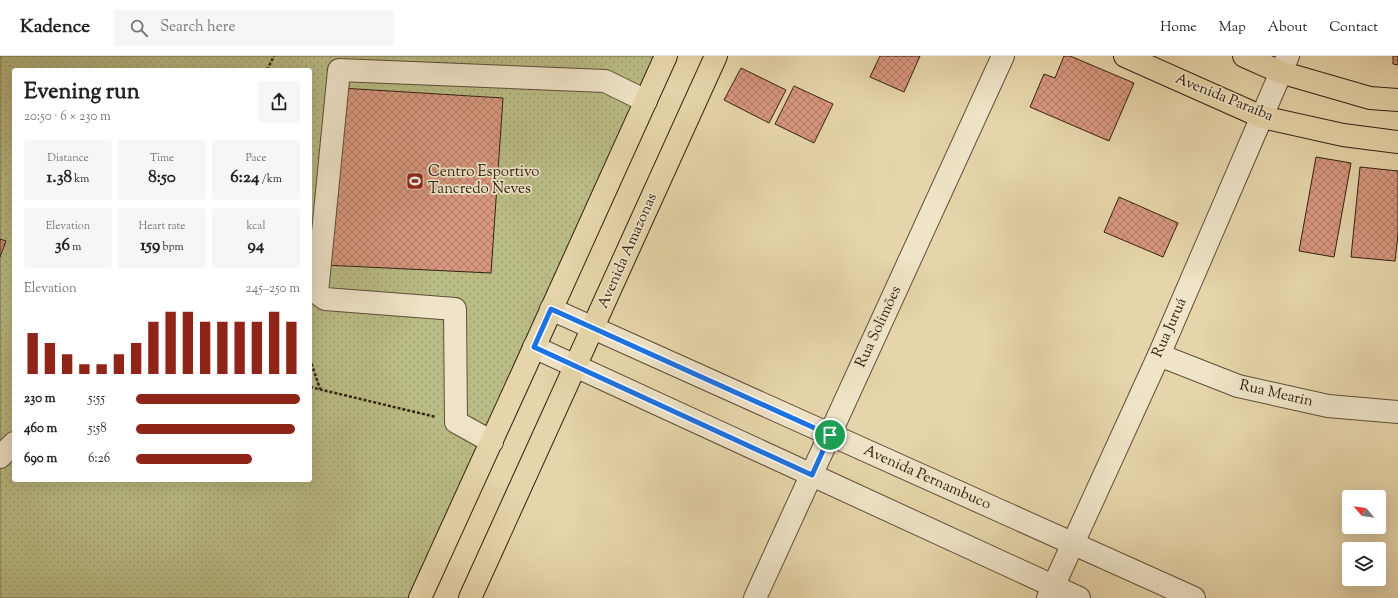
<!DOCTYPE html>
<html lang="en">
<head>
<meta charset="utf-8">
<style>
  body { margin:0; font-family:"Sorts Mill Goudy",serif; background:#f6f6f6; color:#222; height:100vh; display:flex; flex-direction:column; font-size:15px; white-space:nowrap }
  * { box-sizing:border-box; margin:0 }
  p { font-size:13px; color:#767676 }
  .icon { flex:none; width:22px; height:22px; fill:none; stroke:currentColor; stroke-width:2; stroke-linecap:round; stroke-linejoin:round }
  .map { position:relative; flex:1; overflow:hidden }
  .side { position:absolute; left:12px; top:12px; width:300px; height:414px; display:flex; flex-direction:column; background:#fff; border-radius:4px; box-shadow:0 4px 16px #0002 }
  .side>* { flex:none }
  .needle { width:26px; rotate:298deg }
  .controls { position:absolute; left:1342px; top:434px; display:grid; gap:8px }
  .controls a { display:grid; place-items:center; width:44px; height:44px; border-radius:4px; background:#fff; box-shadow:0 4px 16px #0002; font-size:20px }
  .pin { position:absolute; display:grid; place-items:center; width:34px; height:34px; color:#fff; margin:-17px; border:2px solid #fff; border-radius:50%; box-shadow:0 1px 4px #0007 }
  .round { display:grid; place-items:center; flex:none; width:42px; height:42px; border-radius:4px; background:#f6f6f6 }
  .headline { display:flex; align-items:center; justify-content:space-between; height:68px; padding:0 12px }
  h1 { font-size:22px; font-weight:800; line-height:30px }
  .figures { display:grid; grid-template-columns:repeat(3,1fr); gap:6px; height:68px; padding:4px 12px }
  .figures div { display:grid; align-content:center; border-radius:4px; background:#f6f6f6; text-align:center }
  .figures b { font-size:17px; font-weight:800 }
  .figures small { font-size:11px; font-weight:400 }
  .figures p { font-size:11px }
  .chart { height:112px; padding:8px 12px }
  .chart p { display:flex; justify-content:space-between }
  .chart svg { width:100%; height:72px; margin-top:4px; stroke:#8f2418; stroke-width:6 }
  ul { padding:0 12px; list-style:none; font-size:13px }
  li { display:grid; grid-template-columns:64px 48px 1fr; align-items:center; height:30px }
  li i { height:10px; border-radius:5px; background:#8f2418 }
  header { display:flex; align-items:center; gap:24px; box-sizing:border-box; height:56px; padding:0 20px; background:#fff; border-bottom:1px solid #e0e0e0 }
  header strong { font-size:19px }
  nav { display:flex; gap:22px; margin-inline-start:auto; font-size:14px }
  .search { width:280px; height:36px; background:#f6f6f6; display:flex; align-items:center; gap:10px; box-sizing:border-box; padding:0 14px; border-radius:4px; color:#767676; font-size:15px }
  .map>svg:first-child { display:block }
  .park { fill:url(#park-dots); stroke:#766e4c; fill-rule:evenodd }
  .building { fill:url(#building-cross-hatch); stroke:#322112 }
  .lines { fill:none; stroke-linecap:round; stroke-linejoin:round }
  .minor-casing { stroke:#5f4e38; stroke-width:24 }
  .major-casing { stroke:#322112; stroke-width:24 }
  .path { stroke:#322112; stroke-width:2.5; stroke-dasharray:3 2; stroke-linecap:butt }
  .minor { stroke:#efe4c8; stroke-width:22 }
  .major { stroke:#e6d5aa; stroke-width:22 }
  .route-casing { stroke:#fff; stroke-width:8 }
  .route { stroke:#1a73e8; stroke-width:5 }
  .labels { text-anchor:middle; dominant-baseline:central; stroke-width:3.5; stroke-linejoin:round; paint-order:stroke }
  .street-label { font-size:15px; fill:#322112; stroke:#efe4c8 }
  .poi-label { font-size:15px; fill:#322112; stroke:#efe4c8; text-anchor:start }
</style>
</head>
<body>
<header>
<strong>Kadence</strong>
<div class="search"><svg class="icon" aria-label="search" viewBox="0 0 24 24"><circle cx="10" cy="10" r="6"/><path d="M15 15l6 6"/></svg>Search here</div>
<nav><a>Home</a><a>Map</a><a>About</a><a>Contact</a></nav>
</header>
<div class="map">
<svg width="1398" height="542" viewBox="0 0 1398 542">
  <defs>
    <pattern id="park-dots" width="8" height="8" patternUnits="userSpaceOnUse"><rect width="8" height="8" fill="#babc85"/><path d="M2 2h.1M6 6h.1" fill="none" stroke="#a0a172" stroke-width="1.8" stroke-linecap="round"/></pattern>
    <pattern id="building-cross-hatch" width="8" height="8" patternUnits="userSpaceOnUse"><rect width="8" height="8" fill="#d8977f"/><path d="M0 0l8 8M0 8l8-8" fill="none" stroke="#b07b67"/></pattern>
  </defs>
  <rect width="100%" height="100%" fill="#e6d5aa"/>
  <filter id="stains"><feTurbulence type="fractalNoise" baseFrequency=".005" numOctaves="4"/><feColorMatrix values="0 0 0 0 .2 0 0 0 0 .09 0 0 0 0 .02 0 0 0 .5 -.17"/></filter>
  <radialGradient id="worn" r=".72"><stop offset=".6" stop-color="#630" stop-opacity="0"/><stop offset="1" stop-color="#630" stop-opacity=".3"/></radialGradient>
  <!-- park -->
  <path class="park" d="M0,0H659L410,542H0ZM14,14H310V424H14Z"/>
  <!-- building -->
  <g class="building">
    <polygon points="880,0 920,0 904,36 870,21"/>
    <polygon points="1064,0 1070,0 1134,27 1109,85 1030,51 1044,18 1055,22"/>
    <polygon points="1393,0 1398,0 1398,9 1393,8"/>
    <polygon points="741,12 786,34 769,67 724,44"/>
    <polygon points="794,30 833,48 814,87 775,68"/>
    <polygon points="341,32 503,42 491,217 324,209"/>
    <polygon points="1316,101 1351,107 1334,201 1299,195"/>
    <polygon points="1360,111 1398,115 1398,179 1395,205 1351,201"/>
    <polygon points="1119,141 1178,167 1163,201 1104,176"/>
    <polygon points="0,183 6,185 0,201"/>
  </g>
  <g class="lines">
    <defs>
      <g id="minor">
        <polyline points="551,253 1194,542"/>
        <polyline points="534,291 1079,542"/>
        <polyline points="1159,299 1238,330 1328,350 1398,356"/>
        <polyline points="492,386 456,366 455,253 325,243 317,237 339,14 605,25 646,45"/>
        <polyline points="0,401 14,387"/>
        <polyline points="755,542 1003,0"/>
        <polyline points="1048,542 1159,299 1288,0"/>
      </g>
      <g id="major">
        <polyline points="1125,0 1262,61 1343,79 1398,86"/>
        <polyline points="1244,0 1280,16 1370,42 1398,44"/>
        <path d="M420,542C503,362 584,180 666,0"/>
        <polyline points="470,542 716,0"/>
      </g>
    </defs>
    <!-- minor casing -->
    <use href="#minor" class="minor-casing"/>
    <!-- major casing -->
    <use href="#major" class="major-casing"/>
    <!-- path -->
    <g class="path">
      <polyline points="267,14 274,0"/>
      <polyline points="310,303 320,333"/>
      <polyline points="310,331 436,361"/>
    </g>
    <!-- minor -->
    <use href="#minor" class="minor"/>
    <!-- major -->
    <use href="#major" class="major"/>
  </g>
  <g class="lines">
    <defs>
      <polygon id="route" points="551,253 830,379 812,419 534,291"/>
    </defs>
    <!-- route casing -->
    <use href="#route" class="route-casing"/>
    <!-- route -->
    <use href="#route" class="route"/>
  </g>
  <!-- icons -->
  <defs>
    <symbol id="stadium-square" viewBox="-11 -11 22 22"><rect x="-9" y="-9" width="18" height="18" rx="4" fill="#8f2418" stroke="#efe4c8"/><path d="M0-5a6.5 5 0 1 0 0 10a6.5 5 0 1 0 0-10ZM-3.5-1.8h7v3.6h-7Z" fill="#fff"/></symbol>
  </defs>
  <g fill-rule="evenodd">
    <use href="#stadium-square" x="405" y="115" width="20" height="20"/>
  </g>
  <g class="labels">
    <!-- street labels -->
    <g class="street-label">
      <text transform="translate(1224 42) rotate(22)">Avenida Paraíba</text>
      <text transform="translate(628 195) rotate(-66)">Avenida Amazonas</text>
      <text transform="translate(879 271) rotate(-65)">Rua Solimões</text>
      <text transform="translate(1170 272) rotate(-66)">Rua Juruá</text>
      <text transform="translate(1276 338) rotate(13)">Rua Mearin</text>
      <text transform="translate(927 422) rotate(24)">Avenida Pernambuco</text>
    </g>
    <!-- poi labels -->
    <g class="poi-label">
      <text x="428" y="116">Centro Esportivo<tspan x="428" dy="17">Tancredo Neves</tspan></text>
    </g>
  </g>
  <rect width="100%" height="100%" filter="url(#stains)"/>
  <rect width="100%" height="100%" fill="url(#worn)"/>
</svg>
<div class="controls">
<a><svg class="needle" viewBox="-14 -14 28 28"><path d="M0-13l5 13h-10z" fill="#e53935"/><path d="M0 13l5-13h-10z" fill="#767676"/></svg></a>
<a><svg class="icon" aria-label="layers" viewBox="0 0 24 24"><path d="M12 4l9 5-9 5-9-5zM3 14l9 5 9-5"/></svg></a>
</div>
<div class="pin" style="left:830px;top:379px;background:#1e9e55"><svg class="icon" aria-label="arrive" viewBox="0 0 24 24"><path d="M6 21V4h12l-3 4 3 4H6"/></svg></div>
<section class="side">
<div class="headline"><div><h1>Evening run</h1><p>20:50 · 6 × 230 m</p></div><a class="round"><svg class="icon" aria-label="share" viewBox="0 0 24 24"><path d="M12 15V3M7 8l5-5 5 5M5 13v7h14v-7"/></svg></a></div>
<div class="figures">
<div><p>Distance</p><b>1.38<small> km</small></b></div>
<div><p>Time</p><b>8:50</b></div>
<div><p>Pace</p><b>6:24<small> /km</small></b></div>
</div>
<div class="figures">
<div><p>Elevation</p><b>36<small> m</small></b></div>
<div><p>Heart rate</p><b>159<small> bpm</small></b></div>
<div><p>kcal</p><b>94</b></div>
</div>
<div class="chart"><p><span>Elevation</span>245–250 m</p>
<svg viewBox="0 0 160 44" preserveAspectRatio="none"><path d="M5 44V19M15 44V25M25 44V32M35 44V38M45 44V38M55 44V32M65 44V25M75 44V12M85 44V6M95 44V6M105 44V12M115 44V12M125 44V12M135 44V12M145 44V6M155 44V12"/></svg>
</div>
<ul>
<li><b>230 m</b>5:55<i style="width:100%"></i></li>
<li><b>460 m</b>5:58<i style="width:97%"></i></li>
<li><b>690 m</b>6:26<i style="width:71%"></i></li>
</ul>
</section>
</div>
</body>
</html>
